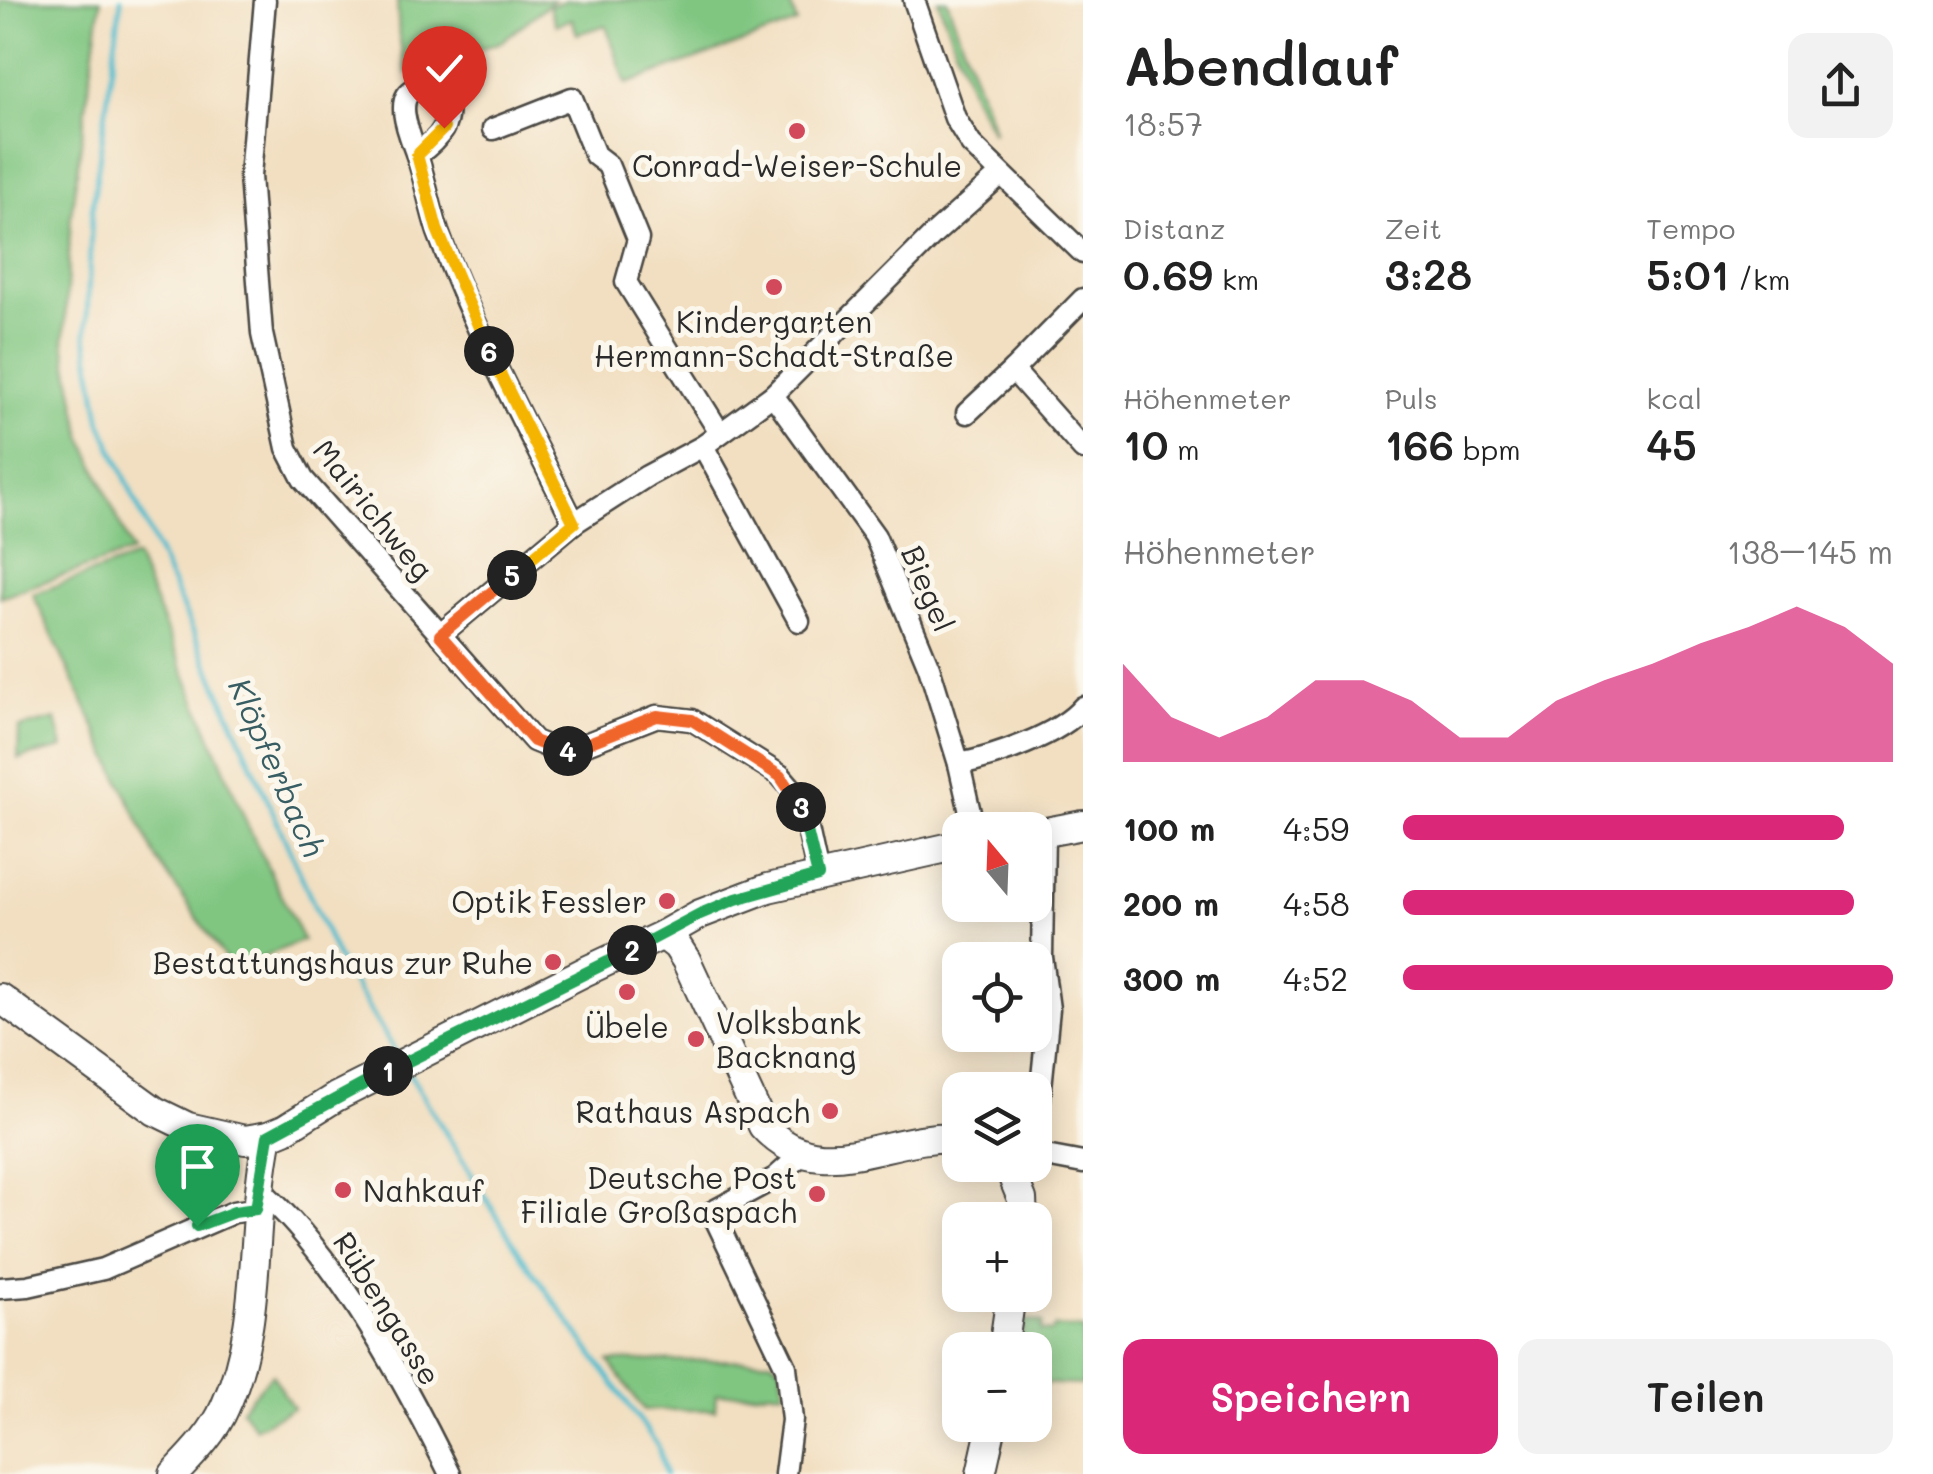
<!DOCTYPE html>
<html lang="de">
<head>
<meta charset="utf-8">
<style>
  body { margin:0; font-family:Mali,sans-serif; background:#f2f2f2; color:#222; height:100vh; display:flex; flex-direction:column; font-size:38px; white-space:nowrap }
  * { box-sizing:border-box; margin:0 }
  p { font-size:32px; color:#767676 }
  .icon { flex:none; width:55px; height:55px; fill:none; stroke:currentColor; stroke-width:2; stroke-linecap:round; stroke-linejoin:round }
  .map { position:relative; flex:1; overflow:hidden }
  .panel { display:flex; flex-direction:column; background:#fff; width:850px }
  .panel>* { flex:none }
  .needle { width:65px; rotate:341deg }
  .fabs { position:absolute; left:942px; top:812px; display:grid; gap:20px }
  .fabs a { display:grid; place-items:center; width:110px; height:110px; border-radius:20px; background:#fff; box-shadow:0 5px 25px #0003; font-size:50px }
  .pin { position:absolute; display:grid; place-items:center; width:85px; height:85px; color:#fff; margin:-102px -42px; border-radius:50% 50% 50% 0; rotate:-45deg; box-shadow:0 0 10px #0007 }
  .pin .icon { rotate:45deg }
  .km { position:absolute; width:50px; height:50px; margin:-25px; border-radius:50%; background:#222; color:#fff; font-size:28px; line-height:50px; text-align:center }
  .round { display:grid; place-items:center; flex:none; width:105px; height:105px; border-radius:20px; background:#f2f2f2 }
  .head { display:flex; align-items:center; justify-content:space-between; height:170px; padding:0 40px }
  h1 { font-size:55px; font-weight:600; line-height:75px }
  .stats { display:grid; grid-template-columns:repeat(3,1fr); gap:15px; height:170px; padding:10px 40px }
  .stats div { display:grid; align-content:center }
  .stats b { font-size:42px; font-weight:600 }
  .stats small { font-size:28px; font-weight:400 }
  .stats p { font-size:28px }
  .chart { height:280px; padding:20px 40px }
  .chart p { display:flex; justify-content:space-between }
  .chart svg { width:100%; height:180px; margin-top:10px; fill:#db2777; opacity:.7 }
  .action { display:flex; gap:20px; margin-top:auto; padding:20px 40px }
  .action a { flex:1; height:115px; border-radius:20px; background:#db2777; color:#fff; font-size:40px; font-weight:600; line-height:115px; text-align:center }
  .action a+a { background:#f2f2f2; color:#222 }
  ul { padding:0 40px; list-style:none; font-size:32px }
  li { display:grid; grid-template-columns:160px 120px 1fr; align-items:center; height:75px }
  li i { height:25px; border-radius:12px; background:#db2777 }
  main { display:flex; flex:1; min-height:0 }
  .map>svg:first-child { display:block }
  .green { fill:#80c681; stroke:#567856; stroke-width:2.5 }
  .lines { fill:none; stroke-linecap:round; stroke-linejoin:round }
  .stream { stroke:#51bccd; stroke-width:5 }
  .street-casing { stroke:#494642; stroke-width:25 }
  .secondary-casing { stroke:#494642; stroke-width:32 }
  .street { stroke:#fff; stroke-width:20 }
  .secondary { stroke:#fff; stroke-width:28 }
  .split-1-casing { stroke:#fff; stroke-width:20 }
  .split-2-casing { stroke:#fff; stroke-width:20 }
  .split-3-casing { stroke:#fff; stroke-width:20 }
  .split-4-casing { stroke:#fff; stroke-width:20 }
  .split-5-casing { stroke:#fff; stroke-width:20 }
  .split-6-casing { stroke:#fff; stroke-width:20 }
  .split-7-casing { stroke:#fff; stroke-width:20 }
  .split-1 { stroke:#22a559; stroke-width:12 }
  .split-2 { stroke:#22a559; stroke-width:12 }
  .split-3 { stroke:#22a559; stroke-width:12 }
  .split-4 { stroke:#f0652b; stroke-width:12 }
  .split-5 { stroke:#f0652b; stroke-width:12 }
  .split-6 { stroke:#f5b400; stroke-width:12 }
  .split-7 { stroke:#f5b400; stroke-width:12 }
  .poi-dot { fill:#d1495b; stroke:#fbf7ec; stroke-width:4 }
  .labels { text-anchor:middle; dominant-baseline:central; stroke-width:10; stroke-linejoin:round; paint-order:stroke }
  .poi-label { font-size:30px; fill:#2b2b2b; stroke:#fbf7ec; text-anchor:end }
  .street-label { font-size:30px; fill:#2b2b2b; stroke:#fbf7ec }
  .water-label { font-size:32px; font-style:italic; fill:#385e64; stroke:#fbf7ec }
</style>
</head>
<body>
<main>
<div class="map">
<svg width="1083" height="1474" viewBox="0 0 1083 1474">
  <rect width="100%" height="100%" fill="#fbf7ec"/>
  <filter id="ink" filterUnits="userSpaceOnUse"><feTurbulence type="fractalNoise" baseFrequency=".01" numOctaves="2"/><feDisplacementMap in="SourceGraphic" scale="20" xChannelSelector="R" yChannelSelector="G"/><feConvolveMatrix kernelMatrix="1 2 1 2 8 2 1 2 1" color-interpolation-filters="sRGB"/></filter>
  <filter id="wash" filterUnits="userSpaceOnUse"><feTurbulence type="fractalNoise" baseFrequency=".0048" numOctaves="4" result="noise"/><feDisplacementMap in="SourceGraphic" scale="40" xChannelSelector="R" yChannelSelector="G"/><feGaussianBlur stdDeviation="2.25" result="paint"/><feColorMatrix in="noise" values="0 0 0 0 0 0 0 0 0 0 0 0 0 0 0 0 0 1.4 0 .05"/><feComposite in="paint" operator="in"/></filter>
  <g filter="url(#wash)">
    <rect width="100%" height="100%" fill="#f2dfc1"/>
    <!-- green -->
    <g class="green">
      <polygon points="0,0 101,0 71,215 64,343 82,436 132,552 0,597"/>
      <polygon points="397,0 554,0 501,42 407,73 399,37"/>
      <polygon points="567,0 789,0 797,23 626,84 606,25 577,34 572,19 556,25 549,6"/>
      <polygon points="938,0 947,0 994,131 992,132 973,96"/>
      <polygon points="136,557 248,826 303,940 233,970 157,860 33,594"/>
      <polygon points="56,719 63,748 18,759 19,728"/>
      <polygon points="1025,1320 1042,1323 1041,1331 1052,1332 1054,1327 1083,1329 1083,1385 1035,1383 1035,1350 1019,1350"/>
      <polygon points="771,1360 781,1367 784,1391 716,1394 715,1410 644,1410 609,1361"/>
      <polygon points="272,1374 293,1408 255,1428 241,1409"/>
    </g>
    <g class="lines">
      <!-- stream -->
      <g class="stream">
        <polyline points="121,0 92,211 86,337 101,423 337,957 398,1056"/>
        <polyline points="407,1070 521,1255 658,1446 665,1474"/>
      </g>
    </g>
  </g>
  <g filter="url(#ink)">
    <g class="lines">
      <defs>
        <g id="street">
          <polyline points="265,0 250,176 262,334 287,448 303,479 534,741 563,753 657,716 692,720 780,775 792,789 806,820 818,876"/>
          <polyline points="914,0 955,118 971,144 1083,253"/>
          <polyline points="493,129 572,98 595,155 608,165 638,239 626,282 720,433"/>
          <path d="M417,155C438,140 456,122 443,95C434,89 426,85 415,89C391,99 413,142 418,159C426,183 430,208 438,232C475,333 527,427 574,523"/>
          <polyline points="1083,299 1013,370 1083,449"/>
          <polyline points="773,395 875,536 929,667 959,764 974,830"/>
          <polyline points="967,413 1013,370"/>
          <polyline points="703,446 799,621"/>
          <polyline points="440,635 574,523 647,476 703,446 773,395 935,233 1001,174"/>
          <path d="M959,764C994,757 1060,735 1083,707"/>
          <polyline points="1035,1147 1049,1009 1042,957 1044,833"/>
          <polyline points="1035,1154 1083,1163"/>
          <path d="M258,1188C336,1254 405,1382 450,1474"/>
          <polyline points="0,1288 28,1286 103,1269 234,1212 256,1209"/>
          <polyline points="785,1474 792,1420 786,1367 712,1212 775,1178 801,1155"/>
        </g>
        <g id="secondary">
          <polyline points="1035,834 1083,825"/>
          <path d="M663,935L677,946L686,960L763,1126C821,1190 886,1132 960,1138"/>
          <polyline points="0,998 155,1111 188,1127 245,1140 268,1136 285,1129 336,1097 586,971 663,935 700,914 768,888 960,845"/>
          <polyline points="1008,1165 1022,1199 1023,1220"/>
          <polyline points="1003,1350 1011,1295"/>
          <path d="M174,1474C193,1454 214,1433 225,1407C264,1322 249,1226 268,1136"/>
          <polyline points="981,1474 992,1425"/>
        </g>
      </defs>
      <!-- street casing -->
      <use href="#street" class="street-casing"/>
      <!-- secondary casing -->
      <use href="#secondary" class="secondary-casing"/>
      <!-- street -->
      <use href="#street" class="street"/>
      <!-- secondary -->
      <use href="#secondary" class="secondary"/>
    </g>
  </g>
  <g class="lines" filter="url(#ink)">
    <defs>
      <polyline id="split-1" points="197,1226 234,1212 256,1209 268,1136 388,1071"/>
      <polyline id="split-2" points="388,1071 632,950"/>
      <polyline id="split-3" points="632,950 700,914 736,899 818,876 801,807"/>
      <polyline id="split-4" points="568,751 657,716 692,720 780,776 801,807"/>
      <polyline id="split-5" points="512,575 440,635 534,741 564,753 568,751"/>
      <polyline id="split-6" points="489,351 574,523 512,575"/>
      <polyline id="split-7" points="444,128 417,155 437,229 489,351"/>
    </defs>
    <!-- split-1 casing -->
    <use href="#split-1" class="split-1-casing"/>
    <!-- split-2 casing -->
    <use href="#split-2" class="split-2-casing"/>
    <!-- split-3 casing -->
    <use href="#split-3" class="split-3-casing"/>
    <!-- split-4 casing -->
    <use href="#split-4" class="split-4-casing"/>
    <!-- split-5 casing -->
    <use href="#split-5" class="split-5-casing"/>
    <!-- split-6 casing -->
    <use href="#split-6" class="split-6-casing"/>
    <!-- split-7 casing -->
    <use href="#split-7" class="split-7-casing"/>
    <!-- split-1 -->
    <use href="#split-1" class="split-1"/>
    <!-- split-2 -->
    <use href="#split-2" class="split-2"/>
    <!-- split-3 -->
    <use href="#split-3" class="split-3"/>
    <!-- split-4 -->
    <use href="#split-4" class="split-4"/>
    <!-- split-5 -->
    <use href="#split-5" class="split-5"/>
    <!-- split-6 -->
    <use href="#split-6" class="split-6"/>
    <!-- split-7 -->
    <use href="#split-7" class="split-7"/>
  </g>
  <!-- markers -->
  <g class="poi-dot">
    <circle cx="797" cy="131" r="10"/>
    <circle cx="774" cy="287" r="10"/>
    <circle cx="667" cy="901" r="10"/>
    <circle cx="553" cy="962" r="10"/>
    <circle cx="627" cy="992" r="10"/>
    <circle cx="696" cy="1039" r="10"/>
    <circle cx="830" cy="1111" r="10"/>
    <circle cx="343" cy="1190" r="10"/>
    <circle cx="817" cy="1194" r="10"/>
  </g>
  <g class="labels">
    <!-- poi labels -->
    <g class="poi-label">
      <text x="797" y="165" text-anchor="middle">Conrad-Weiser-Schule</text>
      <text x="774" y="321" text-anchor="middle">Kindergarten<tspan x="774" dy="34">Hermann-Schadt-Straße</tspan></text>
      <text x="647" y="901">Optik Fessler</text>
      <text x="533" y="962">Bestattungshaus zur Ruhe</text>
      <text x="716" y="1022" text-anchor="start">Volksbank<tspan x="716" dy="34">Backnang</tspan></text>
      <text x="627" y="1026" text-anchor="middle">Übele</text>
      <text x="810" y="1111">Rathaus Aspach</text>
      <text x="797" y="1177">Deutsche Post<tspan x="797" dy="34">Filiale Großaspach</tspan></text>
      <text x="363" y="1190" text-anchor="start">Nahkauf</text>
    </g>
    <!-- street labels -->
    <g class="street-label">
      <text transform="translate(374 509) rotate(51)">Mairichweg</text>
      <text transform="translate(929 588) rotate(67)">Biegel</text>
      <text transform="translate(388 1308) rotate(58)">Rübengasse</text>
    </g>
    <!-- water labels -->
    <g class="water-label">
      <text transform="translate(278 767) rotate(66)">Klöpferbach</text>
    </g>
  </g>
</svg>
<div class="fabs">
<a><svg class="needle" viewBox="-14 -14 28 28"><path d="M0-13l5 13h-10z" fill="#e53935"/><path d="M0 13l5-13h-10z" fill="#767676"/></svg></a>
<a><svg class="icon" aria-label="locate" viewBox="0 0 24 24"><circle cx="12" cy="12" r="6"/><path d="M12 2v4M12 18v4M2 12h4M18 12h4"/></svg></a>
<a><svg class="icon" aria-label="layers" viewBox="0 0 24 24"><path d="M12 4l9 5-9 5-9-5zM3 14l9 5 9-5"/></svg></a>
<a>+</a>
<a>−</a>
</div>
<div class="pin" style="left:197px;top:1226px;background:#1e9e55"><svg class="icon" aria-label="arrive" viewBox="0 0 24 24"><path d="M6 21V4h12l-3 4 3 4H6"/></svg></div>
<div class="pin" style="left:444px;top:128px;background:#d93025"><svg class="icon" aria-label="check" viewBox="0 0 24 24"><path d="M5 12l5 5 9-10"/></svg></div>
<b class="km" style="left:388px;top:1071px">1</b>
<b class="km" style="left:632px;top:950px">2</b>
<b class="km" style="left:801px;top:807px">3</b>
<b class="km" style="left:568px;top:751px">4</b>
<b class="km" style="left:512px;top:575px">5</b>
<b class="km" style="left:489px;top:351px">6</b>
</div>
<section class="panel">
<div class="head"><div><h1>Abendlauf</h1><p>18:57</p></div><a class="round"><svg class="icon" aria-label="share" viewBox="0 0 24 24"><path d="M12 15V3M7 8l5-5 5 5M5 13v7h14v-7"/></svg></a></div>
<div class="stats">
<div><p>Distanz</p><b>0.69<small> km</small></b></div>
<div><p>Zeit</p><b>3:28</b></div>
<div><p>Tempo</p><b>5:01<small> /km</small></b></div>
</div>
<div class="stats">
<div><p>Höhenmeter</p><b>10<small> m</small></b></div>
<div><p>Puls</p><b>166<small> bpm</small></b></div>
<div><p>kcal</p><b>45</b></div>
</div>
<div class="chart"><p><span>Höhenmeter</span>138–145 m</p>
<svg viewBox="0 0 160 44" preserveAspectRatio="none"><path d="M0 44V20L10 33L20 38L30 33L40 24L50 24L60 29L70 38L80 38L90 29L100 24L110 20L120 15L130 11L140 6L150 11L160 20V44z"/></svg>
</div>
<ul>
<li><b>100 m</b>4:59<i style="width:90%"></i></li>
<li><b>200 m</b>4:58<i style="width:92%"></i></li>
<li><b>300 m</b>4:52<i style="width:100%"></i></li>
</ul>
<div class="action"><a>Speichern</a><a>Teilen</a></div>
</section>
</main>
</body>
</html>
